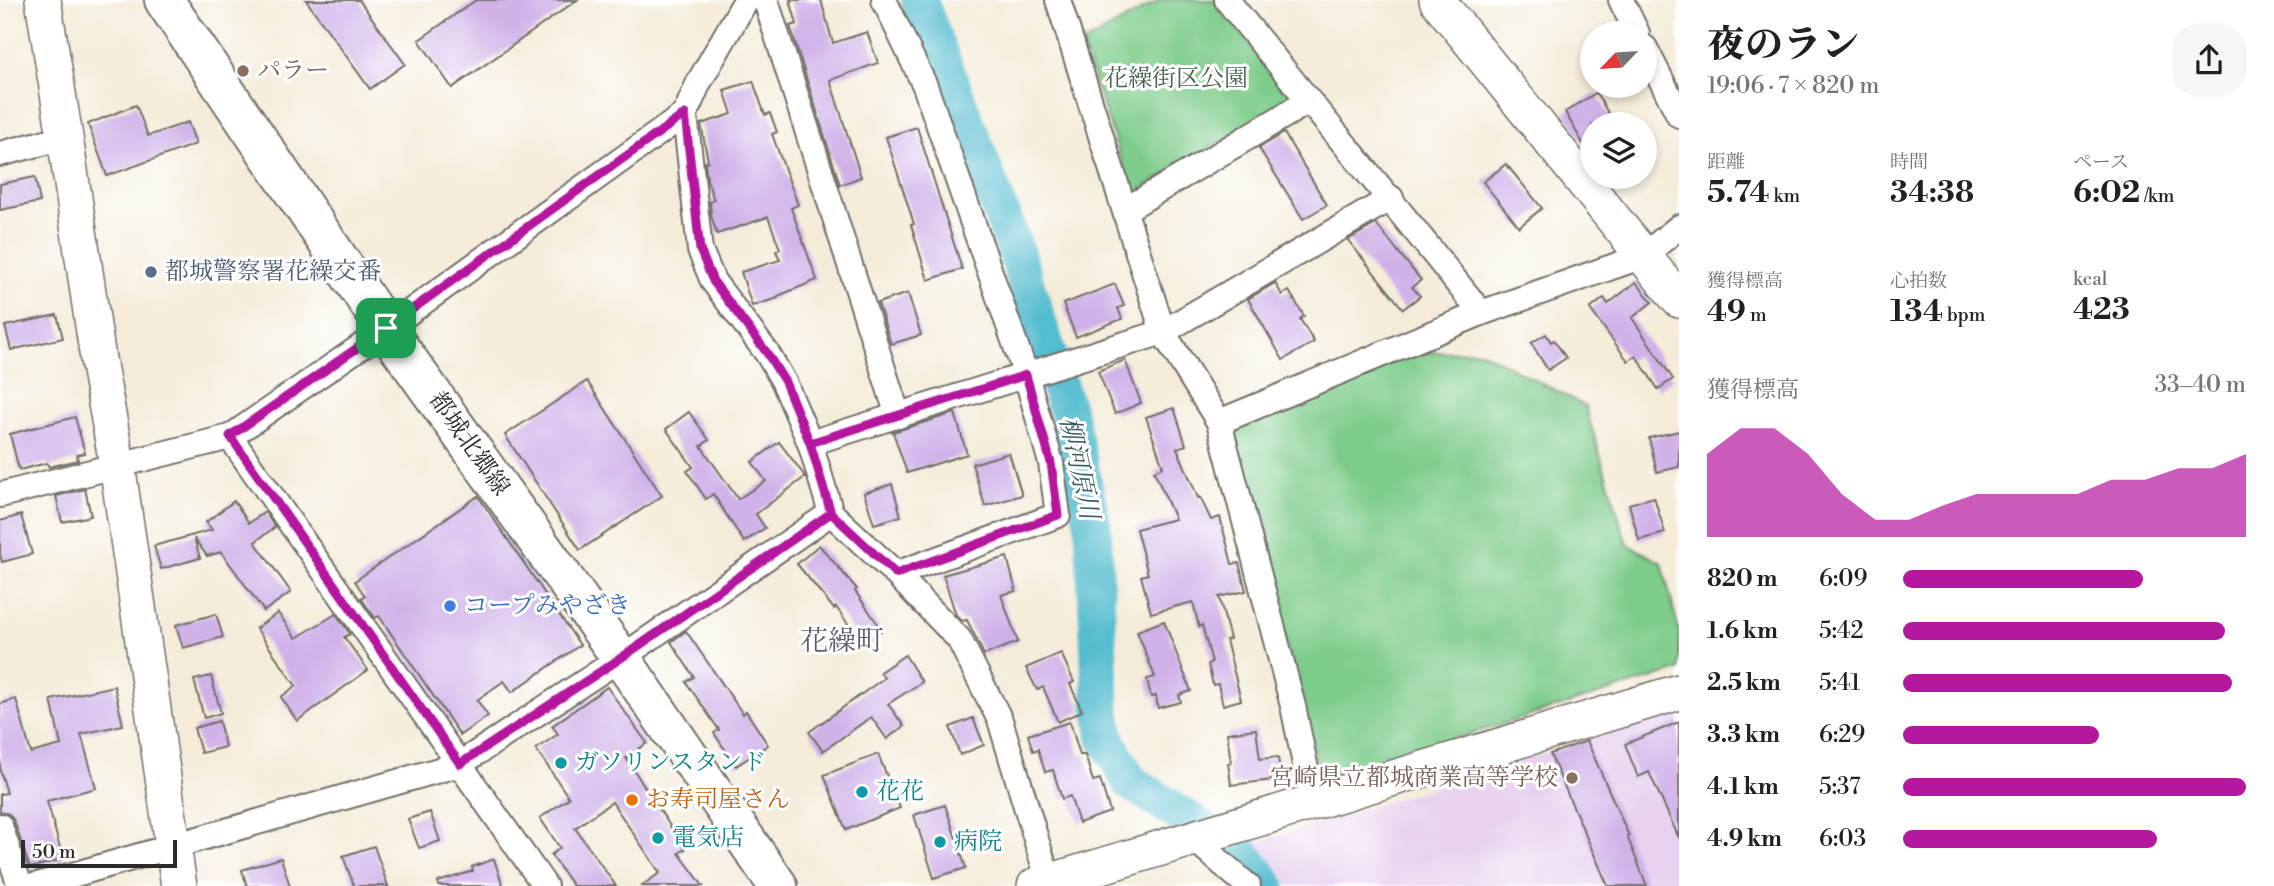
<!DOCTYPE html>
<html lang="ja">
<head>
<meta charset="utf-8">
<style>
  body { margin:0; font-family:"Libre Bodoni","Noto Serif JP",serif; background:#f6f6f6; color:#202124; height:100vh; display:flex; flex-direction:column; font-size:26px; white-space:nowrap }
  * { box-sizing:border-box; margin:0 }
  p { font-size:23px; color:#757577 }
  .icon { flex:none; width:38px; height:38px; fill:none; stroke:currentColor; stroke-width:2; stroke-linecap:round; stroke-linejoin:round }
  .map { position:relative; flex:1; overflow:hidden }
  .side { display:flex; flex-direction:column; background:#fff; width:595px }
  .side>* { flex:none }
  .needle { width:46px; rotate:245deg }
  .buttons { position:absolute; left:1580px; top:21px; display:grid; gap:14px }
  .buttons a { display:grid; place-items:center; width:77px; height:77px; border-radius:50%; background:#fff; box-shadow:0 4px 10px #0003; font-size:35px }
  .scale { position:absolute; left:21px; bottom:18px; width:156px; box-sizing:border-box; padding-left:7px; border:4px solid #2b2b2b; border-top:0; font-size:19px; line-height:24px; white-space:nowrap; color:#2b2b2b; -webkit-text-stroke:5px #fff; paint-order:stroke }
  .pin { position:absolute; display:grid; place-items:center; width:60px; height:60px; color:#fff; margin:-30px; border-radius:14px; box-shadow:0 4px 10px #0006 }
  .round { display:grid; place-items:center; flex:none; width:74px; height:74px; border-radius:28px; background:#f6f6f6 }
  .head { display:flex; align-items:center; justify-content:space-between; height:119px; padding:0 28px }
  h1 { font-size:38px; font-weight:800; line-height:52px }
  .metrics { display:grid; grid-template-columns:repeat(3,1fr); gap:10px; height:119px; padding:7px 28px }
  .metrics div { display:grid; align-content:center }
  .metrics b { font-size:30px; font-weight:800 }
  .metrics small { font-size:19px; font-weight:400 }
  .metrics p { font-size:19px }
  .chart { height:196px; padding:14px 28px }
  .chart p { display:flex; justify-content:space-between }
  .chart svg { width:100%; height:126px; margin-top:7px; fill:#b5179e; opacity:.7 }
  ul { padding:0 28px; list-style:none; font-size:23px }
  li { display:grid; grid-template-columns:112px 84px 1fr; align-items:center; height:52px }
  li i { height:18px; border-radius:9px; background:#b5179e }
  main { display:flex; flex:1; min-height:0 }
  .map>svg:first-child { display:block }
  .built { fill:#e8d2ef }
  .green { fill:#7ecc8b; stroke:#547c5b; stroke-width:2 }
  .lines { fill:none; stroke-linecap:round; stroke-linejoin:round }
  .river { stroke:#53bccf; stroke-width:37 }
  .building { fill:#d0b2e9 }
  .street-casing { stroke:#716f68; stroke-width:28 }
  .secondary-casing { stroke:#716f68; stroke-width:38 }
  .primary-casing { stroke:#716f68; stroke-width:42 }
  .street { stroke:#fff; stroke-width:24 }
  .secondary { stroke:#fff; stroke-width:35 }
  .primary { stroke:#fff; stroke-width:38 }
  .route-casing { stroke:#fff; stroke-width:14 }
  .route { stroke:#b5179e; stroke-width:9 }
  .education-dot { fill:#8d6e63; stroke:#fff; stroke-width:2.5 }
  .service-dot { fill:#5c6f8a; stroke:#fff; stroke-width:2.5 }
  .shop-dot { fill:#3f7fe0; stroke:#fff; stroke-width:2.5 }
  .culture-dot { fill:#0f9aa8; stroke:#fff; stroke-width:2.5 }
  .food-dot { fill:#e8710a; stroke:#fff; stroke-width:2.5 }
  .labels { text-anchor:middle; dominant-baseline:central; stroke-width:6; stroke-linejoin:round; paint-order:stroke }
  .education-label { font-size:24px; fill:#785e54; stroke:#fff; text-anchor:start }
  .park-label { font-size:24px; fill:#48634d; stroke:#fff }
  .service-label { font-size:24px; fill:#4e5e75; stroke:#fff; text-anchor:start }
  .street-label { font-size:24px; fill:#2b2b2b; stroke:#fff }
  .shop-label { font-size:24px; fill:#366cbe; stroke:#fff; text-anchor:start }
  .culture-label { font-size:24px; fill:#0d838f; stroke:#fff; text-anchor:start }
  .food-label { font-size:24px; fill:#c56008; stroke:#fff; text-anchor:start }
  .water-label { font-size:26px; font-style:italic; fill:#395e64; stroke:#fff }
  .quarter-label { font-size:28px; fill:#655a6e; stroke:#fff }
</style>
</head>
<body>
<main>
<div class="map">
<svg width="1679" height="886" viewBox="0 0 1679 886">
  <rect width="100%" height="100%" fill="#fff"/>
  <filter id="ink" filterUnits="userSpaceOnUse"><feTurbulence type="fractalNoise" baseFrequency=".0143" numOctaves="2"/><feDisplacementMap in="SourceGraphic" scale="14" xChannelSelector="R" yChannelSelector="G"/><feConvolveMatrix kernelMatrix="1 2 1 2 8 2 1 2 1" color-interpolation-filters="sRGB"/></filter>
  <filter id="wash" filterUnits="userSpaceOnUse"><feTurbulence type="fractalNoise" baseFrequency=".00686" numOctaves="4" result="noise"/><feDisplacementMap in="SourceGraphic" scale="28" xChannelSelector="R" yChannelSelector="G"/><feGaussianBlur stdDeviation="1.57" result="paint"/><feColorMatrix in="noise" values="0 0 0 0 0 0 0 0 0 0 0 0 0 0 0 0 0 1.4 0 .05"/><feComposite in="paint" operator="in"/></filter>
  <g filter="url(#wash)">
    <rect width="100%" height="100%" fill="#f4ecd9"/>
    <!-- built -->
    <polygon class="built" points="1679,712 1679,886 1284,886 1251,844"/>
    <!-- green -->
    <g class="green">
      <polygon points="1160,0 1214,0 1294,97 1133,194 1082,44"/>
      <polygon points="1480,351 1585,406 1627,544 1662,563 1679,631 1679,670 1326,778 1320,776 1232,428 1415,353"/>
    </g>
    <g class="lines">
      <!-- river -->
      <polyline class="river" points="919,0 1014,247 1071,423 1093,527 1101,705 1106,738 1130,782 1243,854 1267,886"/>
    </g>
    <g id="blocks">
      <!-- building -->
      <g class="building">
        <polygon points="306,0 359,0 405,64 370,89"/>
        <polygon points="476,0 577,0 452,88 419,40"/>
        <polygon points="790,0 821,0 833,43 867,32 878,63 830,80 861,177 840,185 790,26 797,24"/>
        <polygon points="753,81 765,115 770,113 777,132 772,134 798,205 791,208 817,280 778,296 778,298 752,306 741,272 780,260 776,251 780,249 768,217 717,234 711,215 710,202 714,200 707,180 705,162 708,161 701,124 732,114 724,90"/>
        <polygon points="1596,93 1615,124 1592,124 1592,159 1565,112"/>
        <polygon points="136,105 148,136 188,122 196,144 107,176 88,124"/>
        <polygon points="917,127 962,269 928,280 911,225 914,224 886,137"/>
        <polygon points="1284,133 1327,205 1303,219 1259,148"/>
        <polygon points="1506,164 1542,208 1519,227 1483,182"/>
        <polygon points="35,177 40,202 0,210 0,184"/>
        <polygon points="1376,224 1421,280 1412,287 1420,296 1403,309 1348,240"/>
        <polygon points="1636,282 1652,302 1632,318 1673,379 1658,389 1636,356 1628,361 1590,309 1604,298 1608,304"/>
        <polygon points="1275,283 1282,295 1289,291 1304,316 1300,319 1314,342 1283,360 1248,299"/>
        <polygon points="1115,284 1124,306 1118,308 1122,319 1076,337 1063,304"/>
        <polygon points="908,293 921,335 891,344 878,303"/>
        <polygon points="57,315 63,338 11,350 5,326"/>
        <polygon points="1546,334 1551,342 1554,340 1566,358 1548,370 1531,343"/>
        <polygon points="1125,360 1141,403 1115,414 1098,371"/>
        <polygon points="587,381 662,496 580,550 505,435"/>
        <polygon points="1174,408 1186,445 1177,448 1198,498 1200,497 1211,520 1220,517 1232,564 1239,563 1246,591 1219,597 1230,639 1226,640 1241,700 1223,705 1218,684 1213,685 1208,664 1212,662 1202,625 1199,627 1193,602 1151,613 1141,576 1148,574 1136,529 1175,519 1154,471 1163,467 1146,417"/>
        <polygon points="689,412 709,440 701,446 738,499 766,481 752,462 779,442 804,475 805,477 756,514 765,528 744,542 713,494 706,499 687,471 693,467 666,429"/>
        <polygon points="955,413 967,454 907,473 893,432"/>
        <polygon points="75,417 85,453 77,455 78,460 49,467 47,463 19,470 10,434"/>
        <polygon points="1679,431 1679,467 1657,472 1649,438"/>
        <polygon points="1009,453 1022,495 985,506 972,464"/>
        <polygon points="892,484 901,516 874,524 864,493"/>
        <polygon points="85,489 91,516 62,522 56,496"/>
        <polygon points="478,496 580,645 512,692 504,681 477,700 488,716 460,735 379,616 375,618 361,598 365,596 355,581"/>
        <polygon points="1654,497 1665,533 1639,540 1629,504"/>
        <polygon points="234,501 249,523 265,512 275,527 255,542 291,592 264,611 221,552 207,556 194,538 200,558 161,569 154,546 212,530 206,522"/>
        <polygon points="21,515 32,554 2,562 0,554 0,521"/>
        <polygon points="819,545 857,589 855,591 882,630 863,645 836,607 834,609 797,564"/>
        <polygon points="1007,557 1016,591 1001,595 1018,642 984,655 967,620 962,621 956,615 943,575"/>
        <polygon points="278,613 296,638 336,614 350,634 344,637 368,670 297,721 281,697 296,686 256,628"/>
        <polygon points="216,614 223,637 183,648 176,625"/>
        <polygon points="1164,621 1191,691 1179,695 1181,702 1158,708 1156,696 1151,697 1147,679 1155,677 1137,631"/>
        <polygon points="686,631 743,714 746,711 768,745 736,766 714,733 719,730 686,682 694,677 671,642"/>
        <polygon points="1061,653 1074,682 1070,684 1082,711 1058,722 1043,687 1037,690 1026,668"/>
        <polygon points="905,655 922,682 888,704 904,726 887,739 871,717 823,751 809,732 884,678 880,672"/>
        <polygon points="211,676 221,713 204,718 194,680"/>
        <polygon points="114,686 123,725 81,734 96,788 47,801 63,859 30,868 14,821 9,814 0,812 0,794 7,793 0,770 0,704 16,699 31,753 61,745 51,700"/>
        <polygon points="607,687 647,743 626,758 685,849 679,853 703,886 641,886 660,873 612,802 575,828 616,886 573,886 551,855 560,848 540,818 569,798 536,749 558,734 552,726"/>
        <polygon points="973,718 984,745 960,755 950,727"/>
        <polygon points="219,721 225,747 201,753 194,728"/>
        <polygon points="1070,722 1080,755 1085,755 1093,781 1100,779 1110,812 1079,823 1070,796 1062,799 1053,770 1045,772 1038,749 1033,751 1028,735"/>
        <polygon points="1679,722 1679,838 1649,772 1638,777 1625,744"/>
        <polygon points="1256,729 1260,759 1278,757 1281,779 1231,785 1228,763 1231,763 1227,733"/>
        <polygon points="1587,741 1629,836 1627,836 1647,886 1608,886 1550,754"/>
        <polygon points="878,754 900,808 846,830 824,775"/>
        <polygon points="945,805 966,868 934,878 914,815"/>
        <polygon points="430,812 440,841 419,848 408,819"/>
        <polygon points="374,846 388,886 354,886 343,856"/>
        <polygon points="281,858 290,886 247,886 242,870"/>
        <polygon points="494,859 503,886 439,886 438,882 473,871 472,867"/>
      </g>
    </g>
  </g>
  <g filter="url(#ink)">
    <use href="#blocks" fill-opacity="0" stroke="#716f68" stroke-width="2"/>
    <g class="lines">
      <defs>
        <g id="street">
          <polyline points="746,0 699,82 685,114 700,250 713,281 767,353 784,382 810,443 831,513 896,574 959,639 1000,720 1049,882"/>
          <polyline points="763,0 767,4 898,416"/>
          <polyline points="884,0 925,86 1026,375 1051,463 1058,515 896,574"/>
          <polyline points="1058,0 1163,332 1219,422 1293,706 1313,803"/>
          <path d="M1227,0C1311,105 1398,207 1481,313"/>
          <polyline points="1621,0 1637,33"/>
          <polyline points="1645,48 1679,115"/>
          <polyline points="0,154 65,137"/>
          <polyline points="1125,210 1309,101"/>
          <polyline points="1219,422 1481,313 1643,256 1679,227"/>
          <polyline points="230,437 545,886"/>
          <polyline points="810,443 1163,332 1391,198"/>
          <polyline points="0,495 230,437 386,329 685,114"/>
          <polyline points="0,826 20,886"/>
          <polyline points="1193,838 1248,886"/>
          <polyline points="34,886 460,764 621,658 831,513"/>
        </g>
        <g id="secondary">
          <polyline points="43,0 65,137 98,359 117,464 179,886"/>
          <polyline points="1437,0 1679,300"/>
          <polyline points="1035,886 1679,692"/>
        </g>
        <polyline id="primary" points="164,0 386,329 621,658 778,886"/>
      </defs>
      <!-- street casing -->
      <use href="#street" class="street-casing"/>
      <!-- secondary casing -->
      <use href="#secondary" class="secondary-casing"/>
      <!-- primary casing -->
      <use href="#primary" class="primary-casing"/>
      <!-- street -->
      <use href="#street" class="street"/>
      <!-- secondary -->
      <use href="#secondary" class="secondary"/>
      <!-- primary -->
      <use href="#primary" class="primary"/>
    </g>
  </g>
  <g class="lines" filter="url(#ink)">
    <defs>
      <polyline id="route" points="386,328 230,436 460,764 621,658 831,513 810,443 1026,375 1051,463 1058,515 896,574 831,513 810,443 785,382 767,353 713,281 700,250 685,114 386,328"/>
    </defs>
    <!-- route casing -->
    <use href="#route" class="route-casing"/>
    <!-- route -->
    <use href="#route" class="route"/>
  </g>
  <!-- markers -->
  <g class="education-dot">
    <circle cx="243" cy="71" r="7"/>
    <circle cx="1572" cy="778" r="7"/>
  </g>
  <circle class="service-dot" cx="151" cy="272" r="7"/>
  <circle class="shop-dot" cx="450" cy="606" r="7"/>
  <g class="culture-dot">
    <circle cx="561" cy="763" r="7"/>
    <circle cx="862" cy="792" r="7"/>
    <circle cx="658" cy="838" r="7"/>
    <circle cx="940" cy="842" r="7"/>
  </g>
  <circle class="food-dot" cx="632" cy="800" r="7"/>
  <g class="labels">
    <!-- education labels -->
    <g class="education-label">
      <text x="257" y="71">パラー</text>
      <text x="1558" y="778" text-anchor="end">宮崎県立都城商業高等学校</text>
    </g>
    <!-- park labels -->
    <g class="park-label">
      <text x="1176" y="79">花繰街区公園</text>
    </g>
    <!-- service labels -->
    <g class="service-label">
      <text x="165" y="272">都城警察署花繰交番</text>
    </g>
    <!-- street labels -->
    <g class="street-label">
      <text transform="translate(469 444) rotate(55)">都城北郷線</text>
    </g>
    <!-- shop labels -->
    <g class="shop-label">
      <text x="464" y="606">コープみやざき</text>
    </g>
    <!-- culture labels -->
    <g class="culture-label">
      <text x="575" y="763">ガソリンスタンド</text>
      <text x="876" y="792">花花</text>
      <text x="672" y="838">電気店</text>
      <text x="954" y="842">病院</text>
    </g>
    <!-- food labels -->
    <g class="food-label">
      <text x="646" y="800">お寿司屋さん</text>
    </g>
    <!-- water labels -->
    <g class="water-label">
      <text transform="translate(1079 468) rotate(78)">柳河原川</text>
    </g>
    <!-- quarter labels -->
    <g class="quarter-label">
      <text x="842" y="641">花繰町</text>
    </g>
  </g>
</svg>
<div class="buttons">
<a><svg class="needle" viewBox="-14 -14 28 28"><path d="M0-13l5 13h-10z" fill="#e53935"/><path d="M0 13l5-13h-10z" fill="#757577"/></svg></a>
<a><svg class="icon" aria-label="layers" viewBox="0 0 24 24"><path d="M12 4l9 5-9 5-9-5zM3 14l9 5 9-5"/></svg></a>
</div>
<div class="scale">50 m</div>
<div class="pin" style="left:386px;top:328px;background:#1e9e55"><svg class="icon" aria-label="arrive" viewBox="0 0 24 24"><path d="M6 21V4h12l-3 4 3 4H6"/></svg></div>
</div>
<section class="side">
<div class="head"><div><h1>夜のラン</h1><p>19:06 · 7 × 820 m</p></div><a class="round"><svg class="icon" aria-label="share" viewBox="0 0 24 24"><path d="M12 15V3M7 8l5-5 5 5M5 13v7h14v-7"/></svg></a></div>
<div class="metrics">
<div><p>距離</p><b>5.74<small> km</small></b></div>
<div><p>時間</p><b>34:38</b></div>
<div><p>ペース</p><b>6:02<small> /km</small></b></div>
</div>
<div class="metrics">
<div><p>獲得標高</p><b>49<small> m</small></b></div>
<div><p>心拍数</p><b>134<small> bpm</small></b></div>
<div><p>kcal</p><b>423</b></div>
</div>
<div class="chart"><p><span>獲得標高</span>33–40 m</p>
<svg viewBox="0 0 160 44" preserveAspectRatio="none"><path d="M0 44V15L10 6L20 6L30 15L40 29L50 38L60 38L70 33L80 29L90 29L100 29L110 29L120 24L130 24L140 20L150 20L160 15V44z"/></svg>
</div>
<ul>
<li><b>820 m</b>6:09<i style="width:70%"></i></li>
<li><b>1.6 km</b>5:42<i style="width:94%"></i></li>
<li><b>2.5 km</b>5:41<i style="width:96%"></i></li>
<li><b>3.3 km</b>6:29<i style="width:57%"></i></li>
<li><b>4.1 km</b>5:37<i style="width:100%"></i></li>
<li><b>4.9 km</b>6:03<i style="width:74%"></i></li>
</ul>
</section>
</main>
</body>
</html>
